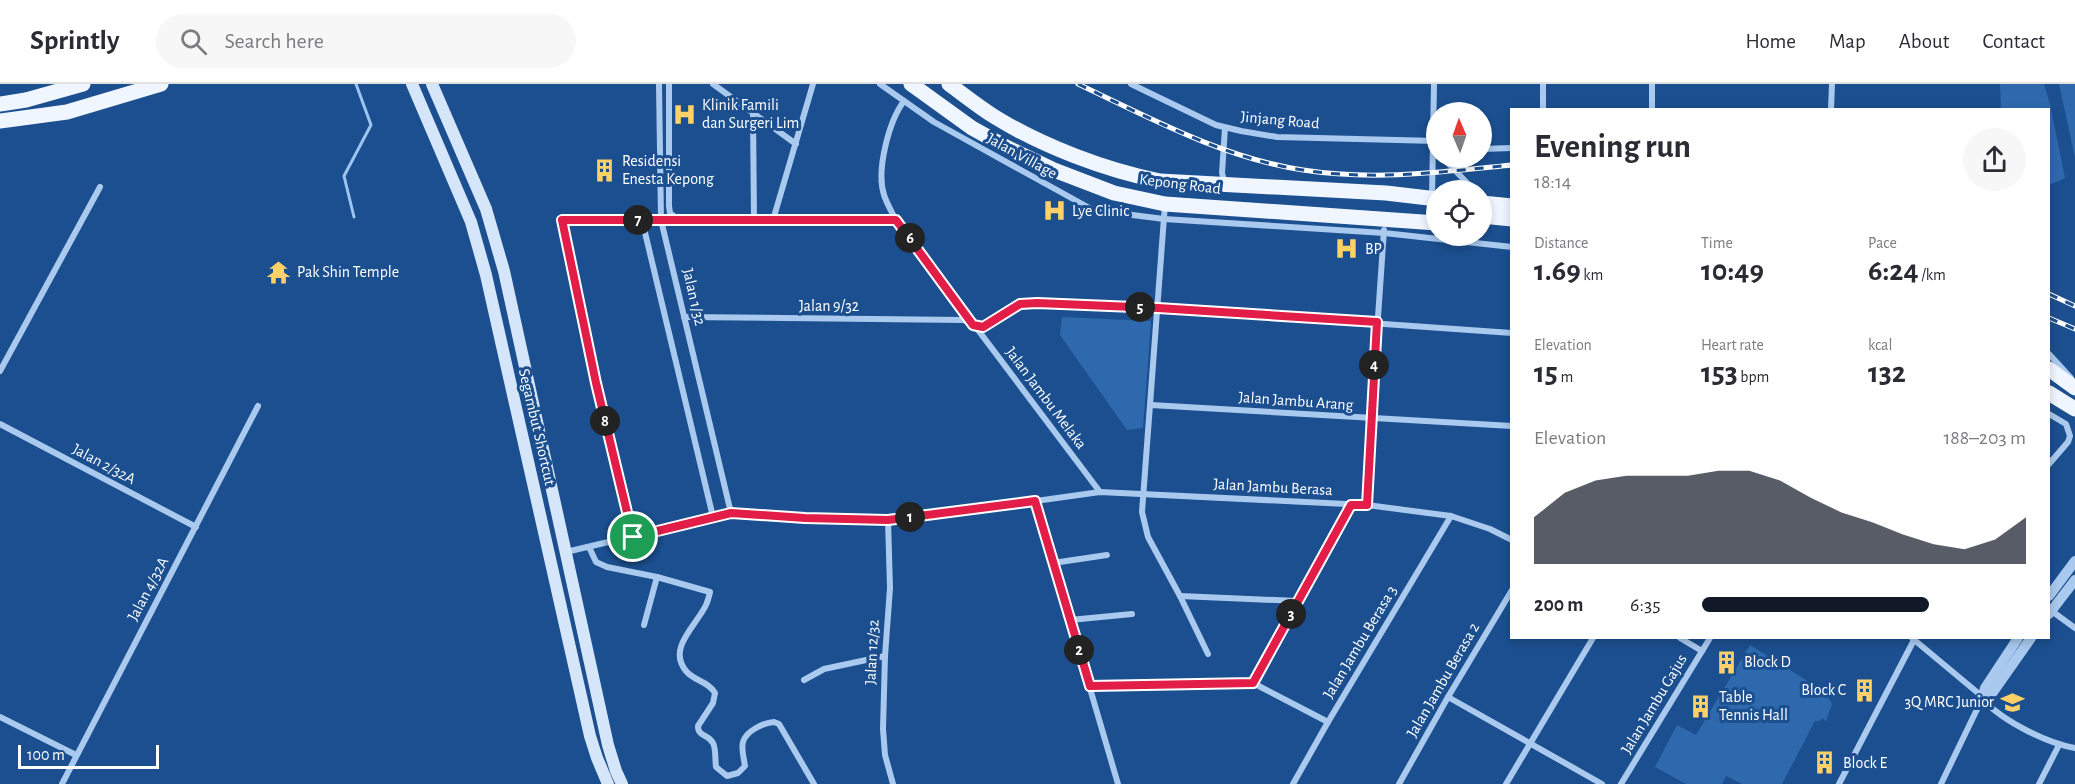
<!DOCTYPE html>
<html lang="en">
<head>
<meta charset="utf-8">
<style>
  body { margin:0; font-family:"Alegreya Sans",sans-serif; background:#f7f7f7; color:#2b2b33; height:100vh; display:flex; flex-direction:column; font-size:22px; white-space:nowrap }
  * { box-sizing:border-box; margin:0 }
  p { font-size:20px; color:#7c7c81 }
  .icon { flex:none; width:33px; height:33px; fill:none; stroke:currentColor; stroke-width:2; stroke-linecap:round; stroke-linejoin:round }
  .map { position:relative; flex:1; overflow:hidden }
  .details { position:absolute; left:1510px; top:24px; width:540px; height:531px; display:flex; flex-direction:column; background:#fff; border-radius:0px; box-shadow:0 3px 9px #0003 }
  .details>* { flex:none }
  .needle { width:39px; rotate:358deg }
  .tools { position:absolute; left:1426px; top:18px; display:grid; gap:12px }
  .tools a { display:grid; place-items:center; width:66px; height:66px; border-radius:50%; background:#fff; box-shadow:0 3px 9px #0003; font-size:30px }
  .scale { position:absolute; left:18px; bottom:15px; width:141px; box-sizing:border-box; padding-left:6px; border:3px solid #fff; border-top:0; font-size:16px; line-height:21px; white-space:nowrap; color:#fff; -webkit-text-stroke:4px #1b4f8f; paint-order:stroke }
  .pin { position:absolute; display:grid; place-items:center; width:51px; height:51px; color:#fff; margin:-26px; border:3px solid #fff; border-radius:50%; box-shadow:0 2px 6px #0007 }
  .km { position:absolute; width:30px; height:30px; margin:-15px; border-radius:50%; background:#222; color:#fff; font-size:16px; line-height:30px; text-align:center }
  .round { display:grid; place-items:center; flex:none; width:63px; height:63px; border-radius:32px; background:#f7f7f7 }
  .headline { display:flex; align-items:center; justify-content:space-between; height:102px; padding:0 24px }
  h1 { font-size:33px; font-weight:700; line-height:45px }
  .figures { display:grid; grid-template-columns:repeat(3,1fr); gap:9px; height:102px; padding:6px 24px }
  .figures div { display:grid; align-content:center }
  .figures b { font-size:30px; font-weight:700 }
  .figures small { font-size:16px; font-weight:400 }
  .figures p { font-size:16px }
  .chart { height:168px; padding:12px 24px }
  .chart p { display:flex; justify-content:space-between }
  .chart svg { width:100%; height:108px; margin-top:6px; fill:#111827; opacity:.7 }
  ul { padding:0 24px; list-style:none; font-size:20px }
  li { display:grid; grid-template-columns:96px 72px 1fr; align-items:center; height:45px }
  li i { height:15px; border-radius:8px; background:#111827 }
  header { display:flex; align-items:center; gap:36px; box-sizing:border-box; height:84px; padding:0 30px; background:#fff; border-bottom:2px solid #e1e1e2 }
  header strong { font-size:28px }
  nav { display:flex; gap:33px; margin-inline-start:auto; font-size:21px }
  .search { width:420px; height:54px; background:#f7f7f7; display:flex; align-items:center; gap:15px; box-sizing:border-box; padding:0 21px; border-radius:33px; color:#7c7c81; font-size:22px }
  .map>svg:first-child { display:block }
  .green { fill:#2e69ad }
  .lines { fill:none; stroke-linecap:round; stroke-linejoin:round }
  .stream { stroke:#9cc4f0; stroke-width:3 }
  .minor { stroke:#a9c9ee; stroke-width:6 }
  .tertiary { stroke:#a9c9ee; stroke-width:10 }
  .secondary { stroke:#d6e6fa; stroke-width:12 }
  .primary { stroke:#f0f6ff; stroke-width:15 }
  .rail-casing { stroke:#fff; stroke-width:5 }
  .rail { stroke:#1b4f8f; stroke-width:3; stroke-dasharray:9; stroke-linecap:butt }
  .route-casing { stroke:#fff; stroke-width:12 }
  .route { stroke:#e11d48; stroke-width:8 }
  .labels { text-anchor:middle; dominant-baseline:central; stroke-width:6; stroke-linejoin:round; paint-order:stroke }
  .poi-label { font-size:16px; fill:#fff; stroke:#1b4f8f; text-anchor:start }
  .street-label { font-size:16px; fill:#fff; stroke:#1b4f8f }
</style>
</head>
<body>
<header>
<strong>Sprintly</strong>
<div class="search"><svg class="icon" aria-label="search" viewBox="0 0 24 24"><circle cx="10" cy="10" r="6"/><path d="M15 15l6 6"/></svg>Search here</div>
<nav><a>Home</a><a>Map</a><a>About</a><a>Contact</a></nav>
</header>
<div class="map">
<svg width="2075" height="700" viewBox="0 0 2075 700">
  <rect width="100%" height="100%" fill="#1b4f8f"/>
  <!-- green -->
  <g class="green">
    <polygon points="2000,0 2044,0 2050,20 2065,94 2049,101 2049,26 2001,25"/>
    <polygon points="2059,0 2075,0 2075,74"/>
    <polygon points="1062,233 1151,237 1143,344 1127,346 1060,251"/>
    <polygon points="1750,561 1825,608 1832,620 1826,637 1822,634 1820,637 1815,637 1782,700 1742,700 1726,692 1722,700 1686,700 1655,683 1677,641 1696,651"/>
  </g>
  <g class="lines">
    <!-- stream -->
    <polyline class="stream" points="354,133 344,92 371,41 356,0"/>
    <!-- minor -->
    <g class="minor">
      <polyline points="659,0 661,136 731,429"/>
      <polyline points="669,0 669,122 670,129 679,136"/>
      <polyline points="713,0 796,60"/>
      <polyline points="880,0 934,38 1093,126 1164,135 1384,149 1512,163"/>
      <polyline points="1131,0 1216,41 1241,47 1277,53 1437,57"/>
      <polyline points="1543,0 1543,26"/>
      <path d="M904,17C889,37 876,86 884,111C887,120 892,128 896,137L1100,408"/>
      <polyline points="1652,26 1652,0"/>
      <polyline points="1831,26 1832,0"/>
      <polyline points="753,29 754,136"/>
      <polyline points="1225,44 1222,89 1224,96 1226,98"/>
      <polyline points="1482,65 1512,64"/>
      <polyline points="1443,74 1474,106"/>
      <polyline points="1432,113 1434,0"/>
      <polyline points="1165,120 1142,428 1148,453 1180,512 1208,570"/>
      <polyline points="642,136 713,433"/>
      <polyline points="773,136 813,0"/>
      <polyline points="684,233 963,236 983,243 1020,220 1037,219 1158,224 1512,249"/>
      <polyline points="2049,270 2071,294"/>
      <polyline points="0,287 100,103"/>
      <polyline points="1151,321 1512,342"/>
      <polyline points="2049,330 2066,340 2070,352 2068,358 2049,380"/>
      <polyline points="0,340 196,443"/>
      <polyline points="1035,417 1118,700"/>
      <polyline points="1367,421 1371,335 1384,146"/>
      <polyline points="888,436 890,504 885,572 883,645 885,671 893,700"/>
      <polyline points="633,453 596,299 562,136 896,137"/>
      <path d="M589,463L596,478L607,483L657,493L710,508C709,512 708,517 706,521C696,542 667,564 686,587C694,597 708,597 715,609L713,619L698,642C698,653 708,650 713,659C716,664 715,676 716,683L727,692L738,689L745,682C744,675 741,665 743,658C746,647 763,639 774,638L779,640L814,700"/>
      <polyline points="566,468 731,429 805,434 888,436 942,430 1100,408 1367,421 1451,432 1490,445 1512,456"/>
      <polyline points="1053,479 1107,471"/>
      <polyline points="1180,512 1298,517"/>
      <polyline points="2049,525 2075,544"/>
      <polyline points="1070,536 1132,530"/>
      <polyline points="644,541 657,493"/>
      <polyline points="1680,554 1702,567"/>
      <path d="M1912,554L1978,609C1995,634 2046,659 2075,664"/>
      <polyline points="804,596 824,585 885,572"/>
      <polyline points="1253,599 1351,421"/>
      <polyline points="1090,602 1253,599 1328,638"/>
      <polyline points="1448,613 1602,700"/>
      <polyline points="0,633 76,671"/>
      <polyline points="62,700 258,322"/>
      <polyline points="1293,700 1328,638 1451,432"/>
      <polyline points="1399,700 1448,613 1512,506"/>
      <polyline points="1506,700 1593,554"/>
      <polyline points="1621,700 1710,554"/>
      <polyline points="1839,700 1915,554"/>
      <polyline points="1941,700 1982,615"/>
      <polyline points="2039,700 2059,661"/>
    </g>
    <!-- tertiary -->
    <g class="tertiary">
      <polyline points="2049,512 2075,477"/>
      <polyline points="2049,530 2075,496"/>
      <polyline points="1982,615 1993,608 2031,554"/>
      <polyline points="1982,615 1985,604 2018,554"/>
    </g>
    <!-- secondary -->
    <g class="secondary">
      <polyline points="412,0 471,138 486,191 590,652 597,674 608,700"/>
      <polyline points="432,0 486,125 504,187 608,661 616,687 622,700"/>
    </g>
    <!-- primary -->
    <g class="primary">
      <polyline points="911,0 972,44 1008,64 1054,86 1114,109 1165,120 1437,139"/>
      <path d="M949,0C964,11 979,23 995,33C1042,62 1105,86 1160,97L1386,109L1437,115"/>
      <polyline points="0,20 26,16 83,0"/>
      <polyline points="0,37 67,28 161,0"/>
      <polyline points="1482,119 1512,122"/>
      <polyline points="1482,132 1512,135"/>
      <polyline points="2049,285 2075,304"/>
      <polyline points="2049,309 2075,325"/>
    </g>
    <defs>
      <g id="rail">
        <path d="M1078,0C1150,34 1223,74 1303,86C1373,97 1442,88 1512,81"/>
        <polyline points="2049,210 2075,222"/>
        <polyline points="2049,234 2075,245"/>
      </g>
    </defs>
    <!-- rail casing -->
    <use href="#rail" class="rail-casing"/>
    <!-- rail -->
    <use href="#rail" class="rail"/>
  </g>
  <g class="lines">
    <defs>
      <polygon id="route" points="562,136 896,136 973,241 983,243 1020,220 1037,219 1158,224 1377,238 1367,421 1351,421 1253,599 1090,602 1035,417 888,436 805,434 731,429 633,453 596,299"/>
    </defs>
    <!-- route casing -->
    <use href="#route" class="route-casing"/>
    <!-- route -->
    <use href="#route" class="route"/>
  </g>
  <!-- icons -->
  <defs>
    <symbol id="hospital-bare" viewBox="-9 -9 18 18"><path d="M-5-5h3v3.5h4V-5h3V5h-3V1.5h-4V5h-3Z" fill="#ffd166" stroke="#1b4f8f" stroke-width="2.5" paint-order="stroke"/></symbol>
    <symbol id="building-bare" viewBox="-9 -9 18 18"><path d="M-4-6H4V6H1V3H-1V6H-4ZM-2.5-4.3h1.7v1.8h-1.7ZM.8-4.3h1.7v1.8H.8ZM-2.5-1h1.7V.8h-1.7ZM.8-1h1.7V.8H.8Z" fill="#ffd166" stroke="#1b4f8f" stroke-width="2.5" paint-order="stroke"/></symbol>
    <symbol id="temple-bare" viewBox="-9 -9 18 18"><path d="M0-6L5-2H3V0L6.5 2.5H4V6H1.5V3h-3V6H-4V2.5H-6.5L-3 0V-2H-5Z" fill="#ffd166" stroke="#1b4f8f" stroke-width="2.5" paint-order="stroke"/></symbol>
    <symbol id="school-bare" viewBox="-9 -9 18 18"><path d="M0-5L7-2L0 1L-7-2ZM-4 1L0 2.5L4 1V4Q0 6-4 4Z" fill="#ffd166" stroke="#1b4f8f" stroke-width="2.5" paint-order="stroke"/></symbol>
  </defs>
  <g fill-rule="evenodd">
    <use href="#hospital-bare" x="668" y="14" width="33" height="33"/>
    <use href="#building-bare" x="588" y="70" width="33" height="33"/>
    <use href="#hospital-bare" x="1038" y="110" width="33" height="33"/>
    <use href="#hospital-bare" x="1330" y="148" width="33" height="33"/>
    <use href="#temple-bare" x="262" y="172" width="33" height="33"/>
    <use href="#building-bare" x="1710" y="562" width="33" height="33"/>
    <use href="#building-bare" x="1848" y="590" width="33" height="33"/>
    <use href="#school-bare" x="1996" y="602" width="33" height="33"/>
    <use href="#building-bare" x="1684" y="606" width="33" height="33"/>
    <use href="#building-bare" x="1808" y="662" width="33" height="33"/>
  </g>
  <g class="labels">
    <!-- poi labels -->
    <g class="poi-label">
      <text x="702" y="21">Klinik Famili<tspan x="702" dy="18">dan Surgeri Lim</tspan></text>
      <text x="622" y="77">Residensi<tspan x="622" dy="18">Enesta Kepong</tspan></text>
      <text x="1072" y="127">Lye Clinic</text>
      <text x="1365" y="165">BP</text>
      <text x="297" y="188">Pak Shin Temple</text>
      <text x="1744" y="578">Block D</text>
      <text x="1846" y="606" text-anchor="end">Block C</text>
      <text x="1719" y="613">Table<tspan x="1719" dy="18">Tennis Hall</tspan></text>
      <text x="1994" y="618" text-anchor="end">3Q MRC Junior</text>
      <text x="1843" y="679">Block E</text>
    </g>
    <!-- street labels -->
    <g class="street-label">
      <text transform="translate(1280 36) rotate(5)">Jinjang Road</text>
      <text transform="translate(1022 72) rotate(29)">Jalan Village</text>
      <text transform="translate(1180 100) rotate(7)">Kepong Road</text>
      <text transform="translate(694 213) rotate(77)">Jalan 1/32</text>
      <text x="829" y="222">Jalan 9/32</text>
      <text transform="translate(1046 314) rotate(53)">Jalan Jambu Melaka</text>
      <text transform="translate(1296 317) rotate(4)">Jalan Jambu Arang</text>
      <text transform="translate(537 343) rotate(77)">Segambut Shortcut</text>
      <text transform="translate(104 380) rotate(28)">Jalan 2/32A</text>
      <text transform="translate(1273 403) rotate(3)">Jalan Jambu Berasa</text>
      <text transform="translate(148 505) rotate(-62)">Jalan 4/32A</text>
      <text transform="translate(1360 558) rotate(-59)">Jalan Jambu Berasa 3</text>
      <text transform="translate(872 568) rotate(-87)">Jalan 12/32</text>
      <text transform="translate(1443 596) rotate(-60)">Jalan Jambu Berasa 2</text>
      <text transform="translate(1654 620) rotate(-59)">Jalan Jambu Gajus</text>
    </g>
  </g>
</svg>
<div class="tools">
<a><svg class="needle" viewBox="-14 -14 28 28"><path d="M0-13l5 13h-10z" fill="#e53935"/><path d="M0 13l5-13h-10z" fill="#7c7c81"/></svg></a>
<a><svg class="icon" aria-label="locate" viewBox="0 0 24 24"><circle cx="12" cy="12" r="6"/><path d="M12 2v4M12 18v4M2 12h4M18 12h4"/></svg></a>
</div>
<div class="scale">100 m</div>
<div class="pin" style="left:633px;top:453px;background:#1e9e55"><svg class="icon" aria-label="arrive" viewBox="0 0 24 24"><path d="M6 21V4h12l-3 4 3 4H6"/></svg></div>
<b class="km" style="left:910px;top:433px">1</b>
<b class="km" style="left:1079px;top:566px">2</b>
<b class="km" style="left:1291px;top:530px">3</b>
<b class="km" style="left:1374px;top:281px">4</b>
<b class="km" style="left:1140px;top:223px">5</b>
<b class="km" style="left:910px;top:154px">6</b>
<b class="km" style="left:638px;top:136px">7</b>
<b class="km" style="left:605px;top:337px">8</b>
<section class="details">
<div class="headline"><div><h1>Evening run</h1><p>18:14</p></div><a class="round"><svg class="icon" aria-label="share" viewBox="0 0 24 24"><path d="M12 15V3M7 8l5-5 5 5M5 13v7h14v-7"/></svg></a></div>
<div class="figures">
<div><p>Distance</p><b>1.69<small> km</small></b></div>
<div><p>Time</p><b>10:49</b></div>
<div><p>Pace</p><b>6:24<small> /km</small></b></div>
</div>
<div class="figures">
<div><p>Elevation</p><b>15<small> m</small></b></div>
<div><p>Heart rate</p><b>153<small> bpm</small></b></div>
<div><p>kcal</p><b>132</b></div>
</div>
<div class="chart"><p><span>Elevation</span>188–203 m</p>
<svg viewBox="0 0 160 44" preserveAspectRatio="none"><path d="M0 44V25L10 15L20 10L30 8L40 8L50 8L60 6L70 6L80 10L90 17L100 23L110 27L120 32L130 36L140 38L150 34L160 25V44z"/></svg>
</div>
<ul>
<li><b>200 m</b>6:35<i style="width:70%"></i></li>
</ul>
</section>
</div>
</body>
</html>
